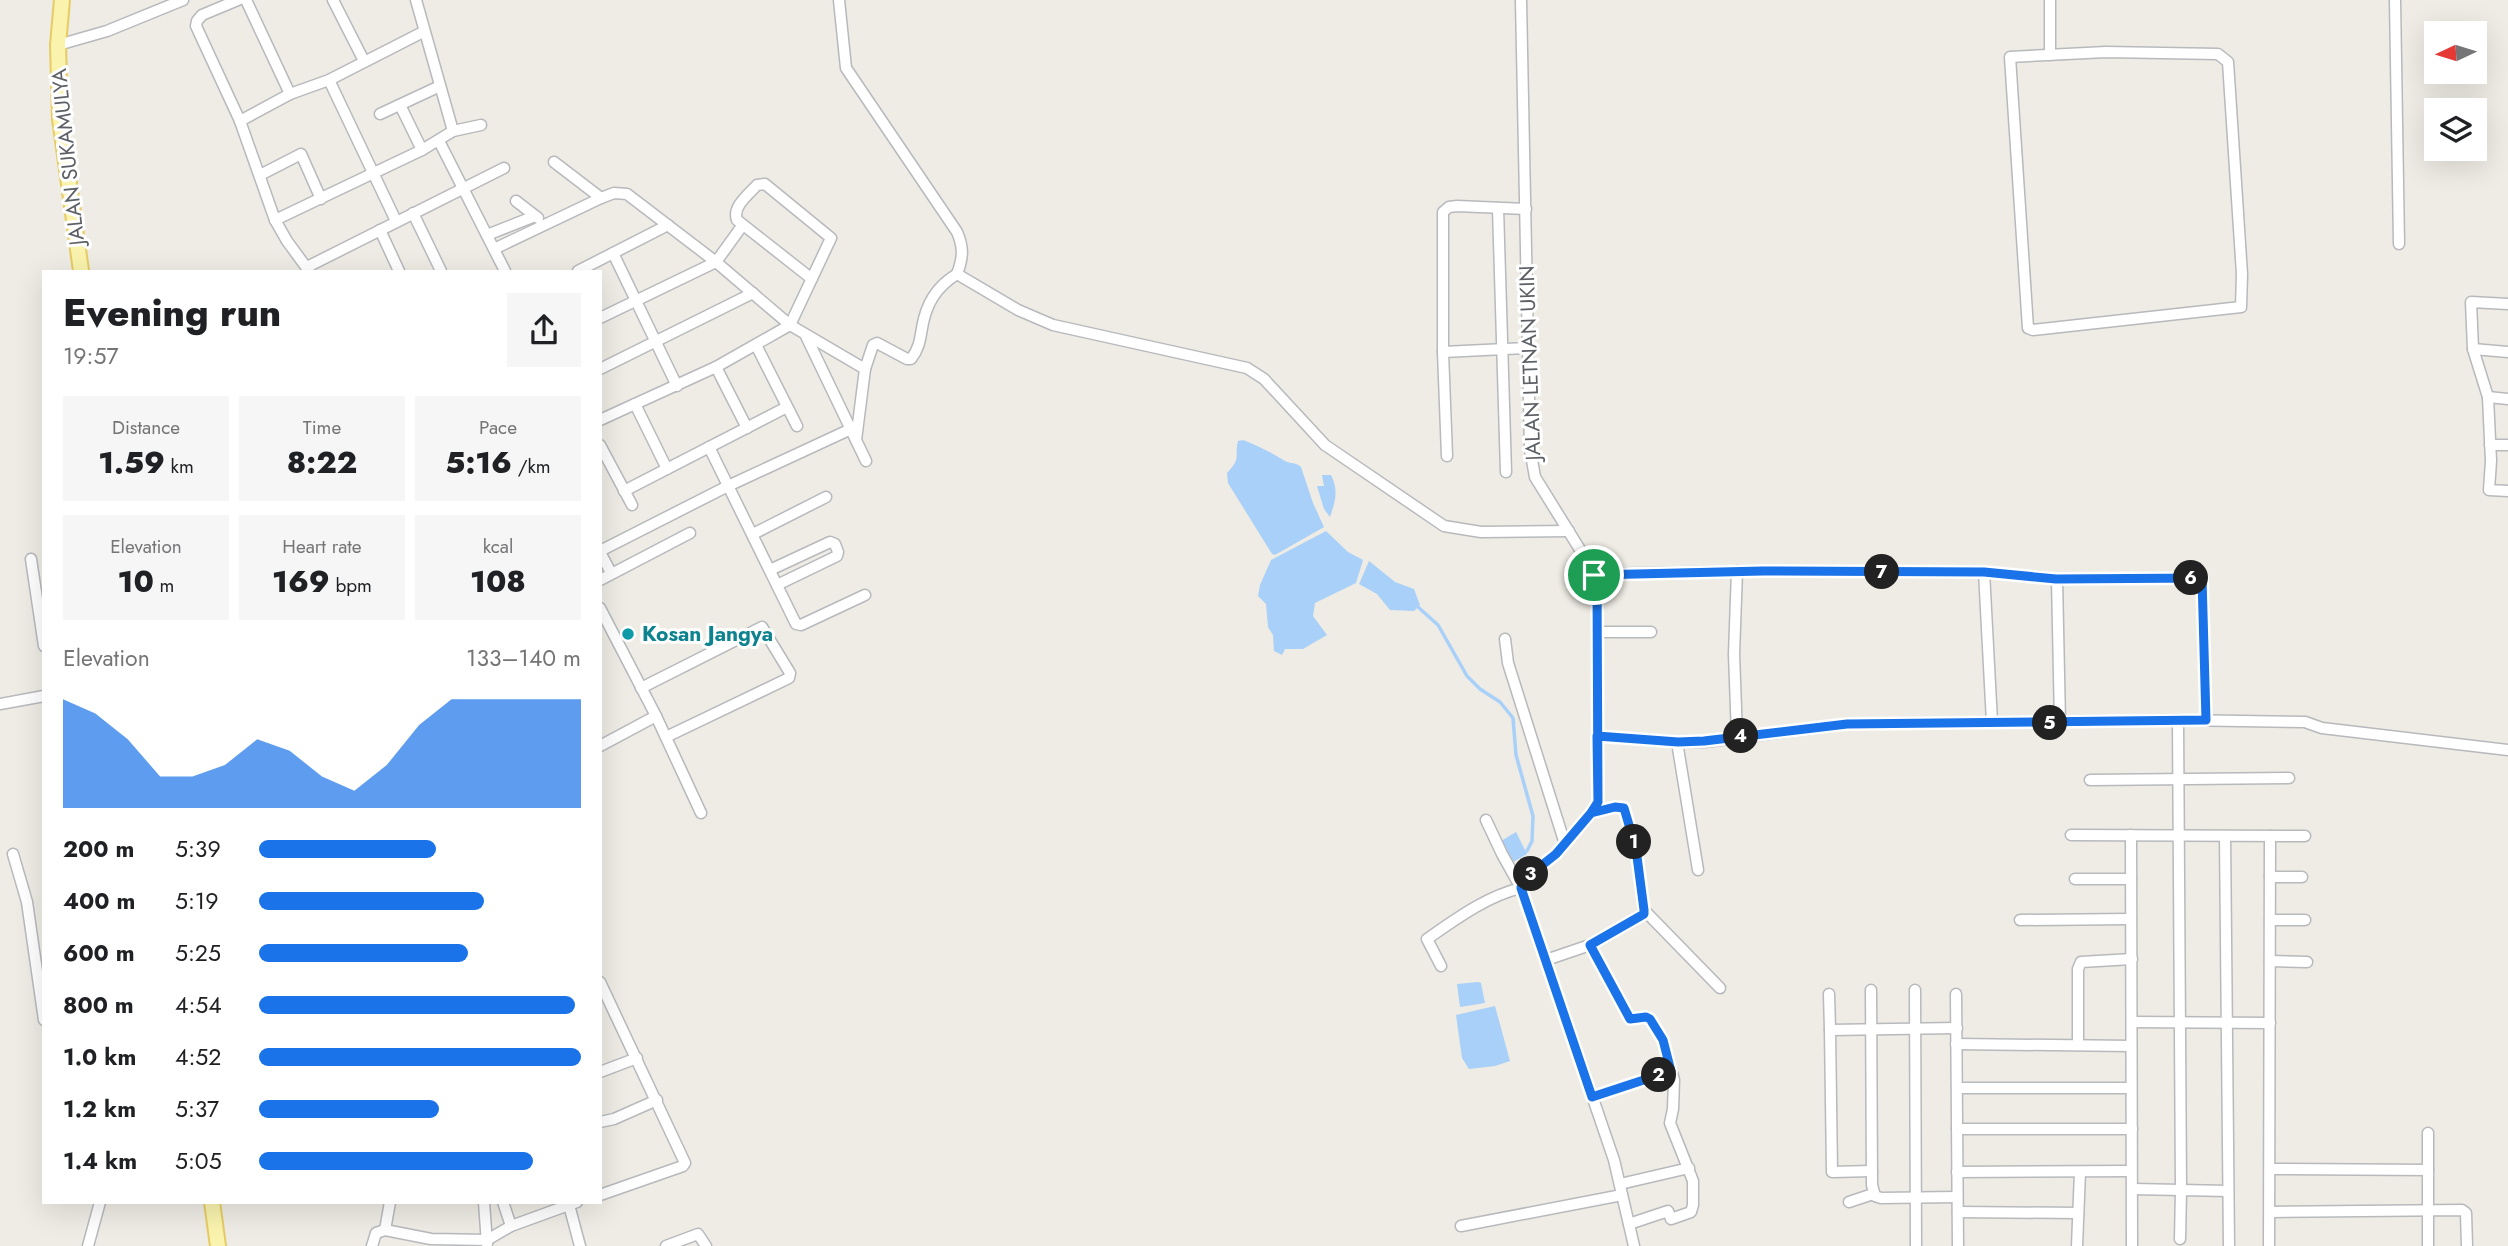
<!DOCTYPE html>
<html lang="en">
<head>
<meta charset="utf-8">
<style>
  body { margin:0; font-family:Jost,sans-serif; background:#f6f6f6; color:#202124; height:100vh; display:flex; flex-direction:column; font-size:26px; white-space:nowrap }
  * { box-sizing:border-box; margin:0 }
  p { font-size:23px; color:#757577 }
  .icon { flex:none; width:38px; height:38px; fill:none; stroke:currentColor; stroke-width:2; stroke-linecap:round; stroke-linejoin:round }
  .map { position:relative; flex:1; overflow:hidden }
  .drawer { position:absolute; left:42px; top:270px; width:560px; height:934px; display:flex; flex-direction:column; background:#fff; border-radius:0px; box-shadow:0 7px 28px #0002 }
  .drawer>* { flex:none }
  .needle { width:46px; rotate:266deg }
  .buttons { position:absolute; left:2424px; top:21px; display:grid; gap:14px }
  .buttons a { display:grid; place-items:center; width:63px; height:63px; border-radius:0px; background:#fff; box-shadow:0 7px 28px #0002; font-size:35px }
  .pin { position:absolute; display:grid; place-items:center; width:60px; height:60px; color:#fff; margin:-30px; border:4px solid #fff; border-radius:50%; box-shadow:0 2px 7px #0007 }
  .km { position:absolute; width:35px; height:35px; margin:-18px; border-radius:50%; background:#222; color:#fff; font-size:19px; line-height:35px; text-align:center }
  .round { display:grid; place-items:center; flex:none; width:74px; height:74px; border-radius:0px; background:#f6f6f6 }
  .overview { display:flex; align-items:center; justify-content:space-between; height:119px; padding:0 21px }
  h1 { font-size:38px; font-weight:800; line-height:52px }
  .metrics { display:grid; grid-template-columns:repeat(3,1fr); gap:10px; height:119px; padding:7px 21px }
  .metrics div { display:grid; align-content:center; border-radius:0px; background:#f6f6f6; text-align:center }
  .metrics b { font-size:30px; font-weight:800 }
  .metrics small { font-size:19px; font-weight:400 }
  .metrics p { font-size:19px }
  .chart { height:196px; padding:14px 21px }
  .chart p { display:flex; justify-content:space-between }
  .chart svg { width:100%; height:126px; margin-top:7px; fill:#1a73e8; opacity:.7 }
  ul { padding:0 21px; list-style:none; font-size:23px }
  li { display:grid; grid-template-columns:112px 84px 1fr; align-items:center; height:52px }
  li i { height:18px; border-radius:9px; background:#1a73e8 }
  .map>svg:first-child { display:block }
  .water { fill:#a9d0f9 }
  .lines { fill:none; stroke-linecap:round; stroke-linejoin:round }
  .stream { stroke:#a9d0f9; stroke-width:3.5 }
  .street-casing { stroke:#b7b9bd; stroke-width:13 }
  .primary-casing { stroke:#e7cc64; stroke-width:18 }
  .street { stroke:#fff; stroke-width:10 }
  .primary { stroke:#f9f3ae; stroke-width:14 }
  .route-casing { stroke:#fff; stroke-width:14 }
  .route { stroke:#1a73e8; stroke-width:9 }
  .culture-dot { fill:#0f9aa8; stroke:#fff; stroke-width:2.5 }
  .labels { text-anchor:middle; dominant-baseline:central; stroke-width:6; stroke-linejoin:round; paint-order:stroke }
  .street-label { font-size:21px; fill:#5c5f64; stroke:#fff }
  .culture-label { font-size:21px; font-weight:bold; fill:#0d838f; stroke:#fff; text-anchor:start }
</style>
</head>
<body>
<div class="map">
<svg width="2508" height="1246" viewBox="0 0 2508 1246">
  <rect width="100%" height="100%" fill="#eeece4"/>
  <!-- water -->
  <g class="water">
    <path d="M1243,440C1258,446 1271,452 1285,461C1291,464 1296,462 1301,467L1313,503L1324,527L1275,555L1272,554L1228,483L1227,473C1242,457 1234,458 1238,441Z"/>
    <path d="M1322,475H1331C1339,491 1335,502 1330,517L1324,509L1317,486H1324Z"/>
    <polygon points="1326,531 1348,552 1363,560 1356,583 1315,603 1313,616 1327,635 1303,649 1285,649 1282,655 1274,651 1273,635 1268,627 1266,604 1258,596 1260,585 1271,560"/>
    <polygon points="1369,561 1395,582 1414,589 1420,605 1414,611 1390,610 1377,594 1359,584"/>
    <polygon points="1516,832 1527,854 1510,864 1501,841"/>
    <polygon points="1478,982 1481,983 1485,1003 1460,1007 1457,984"/>
    <polygon points="1495,1006 1510,1061 1495,1066 1469,1069 1462,1058 1456,1015"/>
  </g>
  <g class="lines">
    <!-- stream -->
    <polyline class="stream" points="1418,607 1438,625 1467,676 1480,689 1500,702 1513,718 1516,755 1533,816 1532,841 1527,851"/>
    <defs>
      <g id="street">
        <polyline points="238,0 202,15 197,21 196,26 240,121 275,220 287,241 309,271"/>
        <polyline points="246,0 290,94"/>
        <polyline points="333,0 364,61"/>
        <polyline points="416,0 453,131"/>
        <path d="M839,0L846,68L957,232C964,248 963,258 957,274L1018,310L1053,325L1247,368L1264,379L1325,445L1444,526L1481,532L1569,531"/>
        <polyline points="1521,0 1530,449 1535,477 1592,569 1597,581 1598,802 1595,809 1556,854 1522,881 1521,888 1614,1160 1634,1246"/>
        <polyline points="2050,0 2050,55"/>
        <polyline points="2395,0 2399,244"/>
        <polyline points="58,45 107,31 183,0"/>
        <polygon points="2106,52 2218,54 2228,62 2242,274 2241,307 2033,330 2028,328 2010,57"/>
        <polyline points="329,80 396,221"/>
        <polyline points="400,105 422,150"/>
        <polyline points="380,114 440,86"/>
        <polyline points="240,121 290,94 329,80 423,32"/>
        <polyline points="439,141 505,271"/>
        <polyline points="554,162 601,198"/>
        <polyline points="260,175 301,154 321,199"/>
        <polyline points="516,201 538,218"/>
        <polyline points="1498,208 1506,472"/>
        <polyline points="413,213 441,271"/>
        <polyline points="275,220 422,150 453,131 481,125"/>
        <polyline points="380,230 399,271"/>
        <polyline points="487,235 535,216"/>
        <polyline points="494,249 601,198 614,193 627,194 716,262 790,325 865,369"/>
        <polyline points="613,253 677,386"/>
        <polyline points="307,267 504,168"/>
        <polyline points="578,271 668,225"/>
        <polyline points="2508,304 2471,302 2473,349 2488,397 2491,461 2489,490 2508,491"/>
        <polyline points="600,318 716,262 742,226"/>
        <polyline points="806,336 866,461"/>
        <polyline points="756,345 797,426"/>
        <polyline points="2473,349 2508,352"/>
        <polyline points="1443,352 1527,348"/>
        <polyline points="716,367 747,428"/>
        <polyline points="600,369 753,293"/>
        <polyline points="2488,397 2508,399"/>
        <polyline points="635,404 667,469"/>
        <path d="M600,420L716,367L790,325L831,238L765,184L757,185C748,195 732,207 737,220L812,279"/>
        <path d="M856,440L865,369L873,345L877,343L907,359H911C919,349 920,340 922,328C926,304 936,287 957,274"/>
        <polyline points="600,445 632,505"/>
        <polyline points="2490,445 2508,445"/>
        <polyline points="709,447 796,624 801,625 865,595"/>
        <polyline points="1447,456 1443,352 1443,212 1449,207 1457,206 1526,209"/>
        <polyline points="624,491 787,407"/>
        <polyline points="753,534 826,497"/>
        <polyline points="600,551 728,486 851,429"/>
        <polyline points="600,552 609,569"/>
        <polyline points="31,559 44,646"/>
        <polyline points="770,570 830,542 835,544 838,552 837,556 777,585"/>
        <polyline points="1984,572 1992,722"/>
        <polyline points="1594,574 1763,571 1984,572 2057,579 2202,578 2206,720"/>
        <polyline points="2057,579 2060,723"/>
        <polyline points="600,580 690,533"/>
        <polyline points="600,608 656,716 600,746"/>
        <polyline points="1597,632 1651,632"/>
        <polyline points="1505,639 1508,663 1565,844"/>
        <polyline points="641,688 762,627 790,673 789,678 666,737"/>
        <polyline points="0,704 44,696"/>
        <polyline points="656,716 701,813"/>
        <polyline points="1597,736 1677,742 1705,742 1847,724 2178,720 2305,722 2322,728 2508,750"/>
        <polyline points="1737,736 1734,654 1737,571"/>
        <polyline points="1677,742 1698,870"/>
        <polyline points="2090,780 2289,778"/>
        <polyline points="2071,835 2305,836"/>
        <polyline points="2131,835 2132,1246"/>
        <polyline points="2225,836 2229,1246"/>
        <polyline points="13,854 27,902 44,1020"/>
        <polyline points="2270,877 2302,877"/>
        <polyline points="2075,879 2131,879"/>
        <polyline points="1644,910 1720,988"/>
        <polyline points="2020,920 2131,919"/>
        <polyline points="2270,920 2305,920"/>
        <polyline points="1590,945 1630,1019 1646,1017 1650,1019 1663,1040 1674,1080 1673,1109 1670,1123 1693,1181 1693,1205 1691,1212 1671,1219 1668,1211 1629,1224"/>
        <polyline points="1546,960 1590,945 1644,914 1636,849 1624,808 1615,807 1592,813"/>
        <polyline points="2270,961 2307,962"/>
        <path d="M1441,966L1427,939C1456,919 1487,896 1521,888L1502,854L1486,820"/>
        <polyline points="600,982 685,1163 683,1166 600,1195"/>
        <polyline points="1871,990 1872,1185 1875,1196 1881,1198 1957,1197"/>
        <polyline points="1915,990 1916,1246"/>
        <polyline points="1829,994 1830,1030"/>
        <polyline points="1956,994 1958,1246"/>
        <polyline points="2133,1022 2270,1023"/>
        <polyline points="1956,1044 2131,1046"/>
        <polyline points="2078,1045 2078,969 2081,962 2132,959"/>
        <polyline points="600,1072 637,1058"/>
        <polyline points="1957,1088 2131,1088"/>
        <polyline points="1592,1097 1671,1071"/>
        <polyline points="600,1122 614,1119 657,1100"/>
        <polyline points="1957,1129 2132,1129"/>
        <polyline points="2270,1169 2428,1170"/>
        <polyline points="1872,1171 1832,1172 1830,1030 1957,1028"/>
        <polyline points="1957,1172 2131,1171"/>
        <polyline points="1620,1184 1689,1168"/>
        <polyline points="2133,1189 2181,1190 2178,720"/>
        <polyline points="484,1202 487,1244"/>
        <polyline points="503,1202 511,1226"/>
        <polyline points="1849,1202 1873,1194 1875,1196"/>
        <polyline points="569,1205 580,1246"/>
        <polyline points="1958,1212 2078,1213"/>
        <polyline points="2270,1212 2462,1210 2466,1213 2467,1246"/>
        <polyline points="1461,1226 1622,1195"/>
        <polyline points="385,1230 390,1202"/>
        <polyline points="2180,1239 2181,1190 2228,1191"/>
        <polyline points="88,1246 100,1202"/>
        <polyline points="372,1246 376,1233 385,1230 431,1239 487,1240 511,1226 577,1202"/>
        <polyline points="666,1246 698,1234 706,1246"/>
        <polyline points="2077,1246 2080,1172"/>
        <polyline points="2269,1246 2270,836"/>
        <polyline points="2428,1246 2428,1133"/>
      </g>
      <g id="primary">
        <polyline points="62,0 58,45 60,119 81,271"/>
        <polyline points="212,1202 218,1246"/>
      </g>
    </defs>
    <!-- street casing -->
    <use href="#street" class="street-casing"/>
    <!-- primary casing -->
    <use href="#primary" class="primary-casing"/>
    <!-- street -->
    <use href="#street" class="street"/>
    <!-- primary -->
    <use href="#primary" class="primary"/>
  </g>
  <g class="lines">
    <defs>
      <polyline id="route" points="1594,575 1597,581 1598,802 1591,813 1615,807 1624,808 1636,849 1644,910 1644,914 1590,945 1630,1019 1646,1017 1650,1019 1663,1040 1671,1071 1592,1097 1521,888 1522,881 1556,854 1591,813 1598,802 1597,736 1678,742 1704,741 1847,724 2206,720 2202,578 2056,579 1984,572 1763,571 1594,575"/>
    </defs>
    <!-- route casing -->
    <use href="#route" class="route-casing"/>
    <!-- route -->
    <use href="#route" class="route"/>
  </g>
  <!-- markers -->
  <circle class="culture-dot" cx="628" cy="634" r="7"/>
  <g class="labels">
    <!-- street labels -->
    <g class="street-label">
      <text transform="translate(68 157) rotate(-96)">JALAN SUKAMULYA</text>
      <text transform="translate(1530 363) rotate(-92)">JALAN LETNAN UKIN</text>
    </g>
    <!-- culture labels -->
    <g class="culture-label">
      <text x="642" y="634">Kosan Jangya</text>
    </g>
  </g>
</svg>
<div class="buttons">
<a><svg class="needle" viewBox="-14 -14 28 28"><path d="M0-13l5 13h-10z" fill="#e53935"/><path d="M0 13l5-13h-10z" fill="#757577"/></svg></a>
<a><svg class="icon" aria-label="layers" viewBox="0 0 24 24"><path d="M12 4l9 5-9 5-9-5zM3 14l9 5 9-5"/></svg></a>
</div>
<div class="pin" style="left:1594px;top:575px;background:#1e9e55"><svg class="icon" aria-label="arrive" viewBox="0 0 24 24"><path d="M6 21V4h12l-3 4 3 4H6"/></svg></div>
<b class="km" style="left:1634px;top:842px">1</b>
<b class="km" style="left:1659px;top:1075px">2</b>
<b class="km" style="left:1531px;top:874px">3</b>
<b class="km" style="left:1741px;top:736px">4</b>
<b class="km" style="left:2050px;top:723px">5</b>
<b class="km" style="left:2191px;top:578px">6</b>
<b class="km" style="left:1882px;top:572px">7</b>
<section class="drawer">
<div class="overview"><div><h1>Evening run</h1><p>19:57</p></div><a class="round"><svg class="icon" aria-label="share" viewBox="0 0 24 24"><path d="M12 15V3M7 8l5-5 5 5M5 13v7h14v-7"/></svg></a></div>
<div class="metrics">
<div><p>Distance</p><b>1.59<small> km</small></b></div>
<div><p>Time</p><b>8:22</b></div>
<div><p>Pace</p><b>5:16<small> /km</small></b></div>
</div>
<div class="metrics">
<div><p>Elevation</p><b>10<small> m</small></b></div>
<div><p>Heart rate</p><b>169<small> bpm</small></b></div>
<div><p>kcal</p><b>108</b></div>
</div>
<div class="chart"><p><span>Elevation</span>133–140 m</p>
<svg viewBox="0 0 160 44" preserveAspectRatio="none"><path d="M0 44V6L10 11L20 20L30 33L40 33L50 29L60 20L70 24L80 33L90 38L100 29L110 15L120 6L130 6L140 6L150 6L160 6V44z"/></svg>
</div>
<ul>
<li><b>200 m</b>5:39<i style="width:55%"></i></li>
<li><b>400 m</b>5:19<i style="width:70%"></i></li>
<li><b>600 m</b>5:25<i style="width:65%"></i></li>
<li><b>800 m</b>4:54<i style="width:98%"></i></li>
<li><b>1.0 km</b>4:52<i style="width:100%"></i></li>
<li><b>1.2 km</b>5:37<i style="width:56%"></i></li>
<li><b>1.4 km</b>5:05<i style="width:85%"></i></li>
</ul>
</section>
</div>
</body>
</html>
